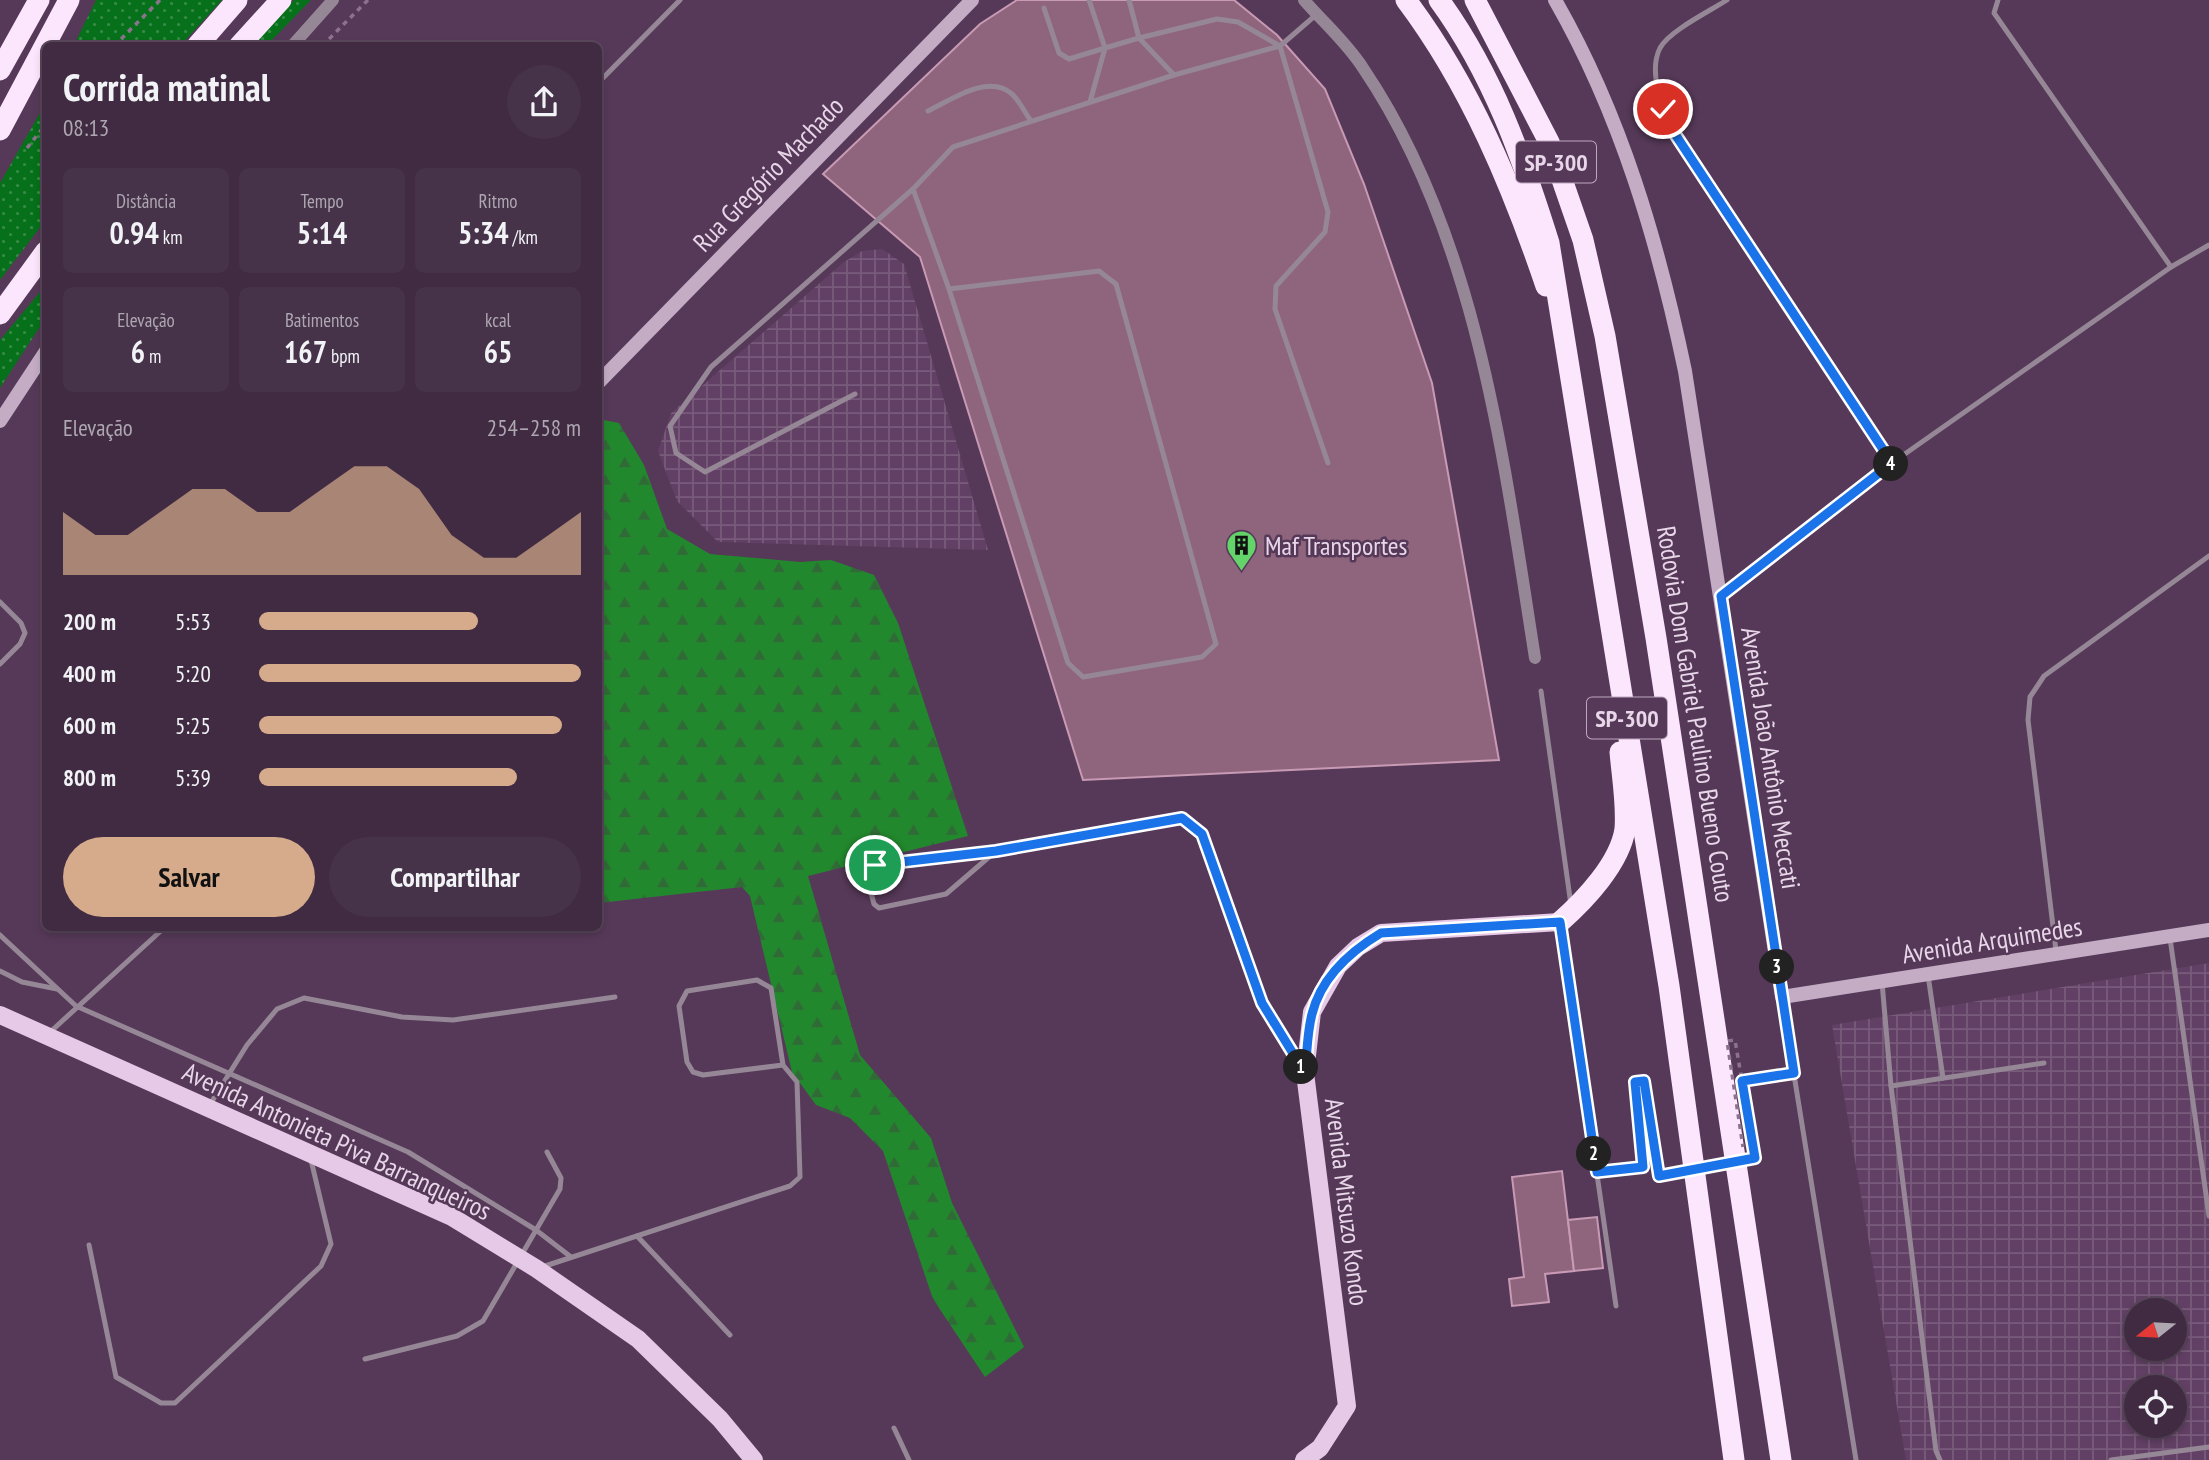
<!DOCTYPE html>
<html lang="pt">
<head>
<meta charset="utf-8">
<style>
  body { margin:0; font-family:"PT Sans Narrow",sans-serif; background:#473349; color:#f1f3f6; height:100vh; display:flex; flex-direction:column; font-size:26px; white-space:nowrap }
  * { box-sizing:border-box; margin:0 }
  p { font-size:23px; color:#aea7b2 }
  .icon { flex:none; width:38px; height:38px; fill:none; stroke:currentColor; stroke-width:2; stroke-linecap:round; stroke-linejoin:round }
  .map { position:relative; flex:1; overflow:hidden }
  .side { position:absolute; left:42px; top:42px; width:560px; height:889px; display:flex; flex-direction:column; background:#402b42; border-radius:10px; box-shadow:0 4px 10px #0003,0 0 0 2px #59475b }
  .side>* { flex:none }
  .needle { width:46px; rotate:252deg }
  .tools { position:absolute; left:2124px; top:1298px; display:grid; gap:14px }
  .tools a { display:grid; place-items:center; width:63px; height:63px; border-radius:50%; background:#402b42; box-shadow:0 4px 10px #0003,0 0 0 2px #59475b; font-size:35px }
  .pin { position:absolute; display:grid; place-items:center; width:60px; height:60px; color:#fff; margin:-30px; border:4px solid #fff; border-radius:50%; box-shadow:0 2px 7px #0007 }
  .km { position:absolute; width:35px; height:35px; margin:-18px; border-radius:50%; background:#222; color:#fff; font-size:19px; line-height:35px; text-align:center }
  .round { display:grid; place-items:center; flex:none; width:74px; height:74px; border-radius:37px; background:#473349 }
  .head { display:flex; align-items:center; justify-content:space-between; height:119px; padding:0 21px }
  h1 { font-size:38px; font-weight:700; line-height:52px }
  .metrics { display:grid; grid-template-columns:repeat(3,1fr); gap:10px; height:119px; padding:7px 21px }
  .metrics div { display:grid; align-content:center; border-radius:10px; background:#473349; text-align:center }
  .metrics b { font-size:30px; font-weight:700 }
  .metrics small { font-size:19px; font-weight:400 }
  .metrics p { font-size:19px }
  .chart { height:196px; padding:14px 21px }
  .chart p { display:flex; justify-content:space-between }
  .chart svg { width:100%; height:126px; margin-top:7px; fill:#d6ab8b; opacity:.7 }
  .primary-button { display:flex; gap:14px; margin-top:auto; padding:14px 21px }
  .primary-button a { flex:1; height:80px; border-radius:42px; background:#d6ab8b; color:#111; font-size:28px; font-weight:700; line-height:80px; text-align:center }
  .primary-button a+a { background:#473349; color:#f1f3f6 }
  ul { padding:0 21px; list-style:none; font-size:23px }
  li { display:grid; grid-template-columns:112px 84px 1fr; align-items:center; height:52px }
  li i { height:18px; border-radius:9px; background:#d6ab8b }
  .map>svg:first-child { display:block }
  .industrial { fill:url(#industrial-grid); fill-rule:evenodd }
  .grass { fill:url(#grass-dots) }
  .forest { fill:url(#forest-firs) }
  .building { fill:#8f657d; stroke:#c89ab3; stroke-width:2 }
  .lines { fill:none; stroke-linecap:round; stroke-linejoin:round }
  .path { stroke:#8c738d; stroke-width:3.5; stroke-dasharray:5 5; stroke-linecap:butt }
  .service { stroke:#968797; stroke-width:5 }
  .tertiary { stroke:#968797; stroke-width:12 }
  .secondary { stroke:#c3acc4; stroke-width:14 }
  .primary { stroke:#e6c8e7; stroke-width:18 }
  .motorway { stroke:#fce6fd; stroke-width:21 }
  .path-bridge { stroke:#8c738d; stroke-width:3.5; stroke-dasharray:5 5; stroke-linecap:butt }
  .route-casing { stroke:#fff; stroke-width:14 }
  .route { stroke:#1a73e8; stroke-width:9 }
  .labels { text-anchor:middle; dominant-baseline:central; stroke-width:5; stroke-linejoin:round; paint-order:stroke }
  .shield { fill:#563958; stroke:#bca7be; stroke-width:2 }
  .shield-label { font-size:24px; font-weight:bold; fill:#e8d6e9 }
  .street-label { font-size:26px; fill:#e8d6e9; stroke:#563958 }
  .poi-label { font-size:26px; fill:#e8d6e9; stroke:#563958; text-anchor:start }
</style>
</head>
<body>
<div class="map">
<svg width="2209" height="1460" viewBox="0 0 2209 1460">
  <defs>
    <pattern id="industrial-grid" width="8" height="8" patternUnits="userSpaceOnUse" patternTransform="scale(1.75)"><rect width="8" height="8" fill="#624065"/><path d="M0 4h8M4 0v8" fill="none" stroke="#785b7b"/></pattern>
    <pattern id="grass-dots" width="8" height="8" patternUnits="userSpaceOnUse" patternTransform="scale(1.75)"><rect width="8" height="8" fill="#07701a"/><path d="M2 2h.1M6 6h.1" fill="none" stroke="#378a46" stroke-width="1.8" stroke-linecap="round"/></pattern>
    <pattern id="forest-firs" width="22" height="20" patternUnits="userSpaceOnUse" patternTransform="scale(1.75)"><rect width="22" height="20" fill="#22882d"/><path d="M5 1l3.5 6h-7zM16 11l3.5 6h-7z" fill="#306b37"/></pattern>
  </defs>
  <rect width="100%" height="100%" fill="#563958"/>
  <!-- industrial -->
  <g class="industrial">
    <polygon points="882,249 904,264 988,550 718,542 677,501 658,451 671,413 844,262 862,251"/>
    <path d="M2209,963V1460H1906L1832,1025ZM2137,1311H2175V1349H2137ZM2137,1388H2175V1426H2137Z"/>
  </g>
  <!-- grass -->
  <g class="grass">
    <polygon points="96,0 222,0 181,45 74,45"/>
    <polygon points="294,0 311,0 267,45 252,46"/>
    <polygon points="45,104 45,221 0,280 0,183"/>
    <polygon points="45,286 45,319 0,388 0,340"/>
  </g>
  <!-- forest -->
  <polygon class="forest" points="598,419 619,423 644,465 667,529 710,554 800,562 831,560 874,575 898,623 968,836 808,876 860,1055 931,1138 952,1203 1024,1347 985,1377 933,1299 883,1151 850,1118 816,1105 792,1072 750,896 742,887 599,903"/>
  <!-- building -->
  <g class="building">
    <polygon points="1017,0 1234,0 1277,35 1325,89 1364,184 1432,383 1499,760 1083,780 920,257 823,174 980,24"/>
    <polygon points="1562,1171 1574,1271 1545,1274 1549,1302 1512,1306 1509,1279 1524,1277 1512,1177"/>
    <polygon points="1597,1217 1603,1268 1574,1271 1568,1220"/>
  </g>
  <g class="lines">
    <!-- path -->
    <g class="path">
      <polyline points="114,46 160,0"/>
      <polyline points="322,46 368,0"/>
      <polyline points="27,148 46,124"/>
      <polyline points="1742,1081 1782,1075"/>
      <polyline points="1609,1170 1643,1167"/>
    </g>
    <!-- service -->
    <g class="service">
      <polyline points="1129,0 1139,38 1217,19 1238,22 1280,46"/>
      <path d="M1727,0C1710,11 1669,31 1660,48C1648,72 1662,107 1671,128L1892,463"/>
      <polyline points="1998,0 1994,13 2171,267"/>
      <polyline points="1044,8 1059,53 1069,59 1105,48 1089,0"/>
      <polyline points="1317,14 1280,46 1328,212 1325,232 1276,286 1275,309 1328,463"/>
      <polyline points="598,83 680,0"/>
      <polyline points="1090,102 1105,48 1139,38 1174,75"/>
      <path d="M928,111C951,100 988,73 1012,94C1019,100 1025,113 1031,121"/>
      <polyline points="949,289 1099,271 1116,284 1216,644 1202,657 1083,677 1068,663 949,289 913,189 953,147 1174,75 1280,46"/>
      <polyline points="855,394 705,472 676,453 670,426 711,367 913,189"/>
      <polyline points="1721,596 1892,463 2171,267 2209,245"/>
      <polyline points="0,602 21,623 25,633 20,644 0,664"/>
      <polyline points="1541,691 1571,905"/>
      <polyline points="996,851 946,894 879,908 874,904 866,874 875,865 996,851 1182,818 1202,834 1262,1003 1300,1066"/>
      <polyline points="1561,925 1616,1306"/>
      <polyline points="0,935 76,1006 408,1152 536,1230 571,1257"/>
      <polyline points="2170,938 2209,1216"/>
      <polyline points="2056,951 2028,720 2030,697 2044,676 2209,556"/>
      <polyline points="0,971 22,982 57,989"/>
      <polyline points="1928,975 1943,1078"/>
      <polyline points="1882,982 1891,1086 1936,1451 1940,1460"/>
      <polyline points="1782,1000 1856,1460"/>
      <polyline points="48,1034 164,928"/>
      <polyline points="1891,1086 2044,1063"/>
      <polyline points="209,1106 247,1045 277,1009 304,998 402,1017 453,1020 615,997"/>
      <polyline points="637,1236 730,1335"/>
      <polyline points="89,1245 116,1377 161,1403 175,1403 321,1266 331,1244 311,1160"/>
      <polyline points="542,1267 790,1186 800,1177 797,1082 783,1065 771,988 757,980 687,991 679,1006 687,1062 693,1072 703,1075 783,1065"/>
      <polyline points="365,1359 457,1336 483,1321 560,1189 561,1178 547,1152"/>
      <polyline points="894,1428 909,1460"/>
      <polyline points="2111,1460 2209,1447"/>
    </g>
    <!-- tertiary -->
    <g class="tertiary">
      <path d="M1304,0C1323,22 1347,43 1363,68C1477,236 1504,461 1535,658"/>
      <polyline points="292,46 333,0"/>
    </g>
    <!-- secondary -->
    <g class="secondary">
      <path d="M1555,0C1621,115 1658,242 1685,371L1782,997L2209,930"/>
      <polyline points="598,383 972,0"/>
      <polyline points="0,421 46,351"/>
    </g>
    <!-- primary -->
    <g class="primary">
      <polyline points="0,1015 452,1217 537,1269 638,1339 720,1419 754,1460"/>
      <polyline points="1304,1460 1320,1448 1347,1406 1305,1073 1312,1012 1338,966 1358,947 1381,933 1560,922"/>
    </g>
    <!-- motorway -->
    <g class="motorway">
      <path d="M1406,0C1470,85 1512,186 1546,286"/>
      <path d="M1439,0C1493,74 1522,157 1549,243L1669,986L1734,1460"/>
      <polyline points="1475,0 1549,142 1583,240 1605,336 1656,638 1781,1460"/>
      <polyline points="197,46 237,0"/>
      <polyline points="239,46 281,0"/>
      <polyline points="0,70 39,0"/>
      <polyline points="0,130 69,0"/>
      <polyline points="0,314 46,251"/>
      <path d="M1560,922C1585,900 1620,863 1625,829C1627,804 1622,776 1620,752"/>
    </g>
    <!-- path-bridge -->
    <polyline class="path-bridge" points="1643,1167 1635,1082 1644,1081 1659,1176 1755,1158 1735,1040 1727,1041 1743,1147"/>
  </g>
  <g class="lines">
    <defs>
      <path id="route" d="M875,865L996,851L1182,818L1202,834L1262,1003L1305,1073C1307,1054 1307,1033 1312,1014C1321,978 1351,951 1381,933L1560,922L1597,1172L1643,1167L1635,1082L1644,1081L1659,1176L1755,1158L1742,1081L1794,1073L1721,596L1892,463L1671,128L1663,109"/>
    </defs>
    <!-- route casing -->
    <use href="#route" class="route-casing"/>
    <!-- route -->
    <use href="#route" class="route"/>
  </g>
  <!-- icons -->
  <defs>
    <symbol id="building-pin" viewBox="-11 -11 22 30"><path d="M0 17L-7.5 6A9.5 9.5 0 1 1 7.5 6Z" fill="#63d469" stroke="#563958"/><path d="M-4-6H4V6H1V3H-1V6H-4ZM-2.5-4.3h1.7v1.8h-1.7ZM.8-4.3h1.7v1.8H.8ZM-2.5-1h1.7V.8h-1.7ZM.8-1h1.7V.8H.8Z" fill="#111"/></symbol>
  </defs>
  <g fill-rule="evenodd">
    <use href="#building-pin" x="1224" y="528" width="35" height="47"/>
  </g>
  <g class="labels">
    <!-- shield labels -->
    <g class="shield">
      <rect x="1516" y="141.5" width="80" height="41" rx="5"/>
      <rect x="1587" y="697.5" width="80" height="41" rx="5"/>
    </g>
    <g class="shield-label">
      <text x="1556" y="162">SP-300</text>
      <text x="1627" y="718">SP-300</text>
    </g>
    <!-- street labels -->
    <g class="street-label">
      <text transform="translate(768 174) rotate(-46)">Rua Gregório Machado</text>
      <text transform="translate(1696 714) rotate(81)">Rodovia Dom Gabriel Paulino Bueno Couto</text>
      <text transform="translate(1771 758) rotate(81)">Avenida João Antônio Meccati</text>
      <text transform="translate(1992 940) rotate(-9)">Avenida Arquimedes</text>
      <text transform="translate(337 1141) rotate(25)">Avenida Antonieta Piva Barranqueiros</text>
      <text transform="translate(1347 1202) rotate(83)">Avenida Mitsuzo Kondo</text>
    </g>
    <!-- poi labels -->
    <g class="poi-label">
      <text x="1265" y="545">Maf Transportes</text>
    </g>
  </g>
</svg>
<div class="tools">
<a><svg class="needle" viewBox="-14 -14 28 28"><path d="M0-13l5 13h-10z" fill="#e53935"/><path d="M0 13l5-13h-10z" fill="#aea7b2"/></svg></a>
<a><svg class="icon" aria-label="locate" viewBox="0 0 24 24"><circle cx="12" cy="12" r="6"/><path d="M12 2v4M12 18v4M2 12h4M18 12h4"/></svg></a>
</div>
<div class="pin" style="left:875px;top:865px;background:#1e9e55"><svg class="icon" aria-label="arrive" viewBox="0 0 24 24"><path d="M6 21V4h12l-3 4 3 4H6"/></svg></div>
<div class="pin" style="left:1663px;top:109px;background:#d93025"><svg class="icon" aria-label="check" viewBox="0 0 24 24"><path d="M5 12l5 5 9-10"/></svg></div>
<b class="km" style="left:1301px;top:1067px">1</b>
<b class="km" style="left:1594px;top:1154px">2</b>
<b class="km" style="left:1777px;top:967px">3</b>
<b class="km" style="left:1891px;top:464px">4</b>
<section class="side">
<div class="head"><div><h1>Corrida matinal</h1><p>08:13</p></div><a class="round"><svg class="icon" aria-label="share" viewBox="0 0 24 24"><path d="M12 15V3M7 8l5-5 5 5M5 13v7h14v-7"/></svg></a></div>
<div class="metrics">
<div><p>Distância</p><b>0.94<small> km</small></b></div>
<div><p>Tempo</p><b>5:14</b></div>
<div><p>Ritmo</p><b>5:34<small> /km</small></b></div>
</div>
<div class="metrics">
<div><p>Elevação</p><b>6<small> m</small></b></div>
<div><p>Batimentos</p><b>167<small> bpm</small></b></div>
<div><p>kcal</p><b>65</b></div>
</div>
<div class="chart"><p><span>Elevação</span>254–258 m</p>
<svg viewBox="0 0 160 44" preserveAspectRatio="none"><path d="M0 44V22L10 30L20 30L30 22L40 14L50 14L60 22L70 22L80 14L90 6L100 6L110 14L120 30L130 38L140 38L150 30L160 22V44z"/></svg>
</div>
<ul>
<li><b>200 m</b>5:53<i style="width:68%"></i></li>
<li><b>400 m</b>5:20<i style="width:100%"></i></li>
<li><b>600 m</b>5:25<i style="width:94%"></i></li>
<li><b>800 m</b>5:39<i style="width:80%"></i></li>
</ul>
<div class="primary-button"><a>Salvar</a><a>Compartilhar</a></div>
</section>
</div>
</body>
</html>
